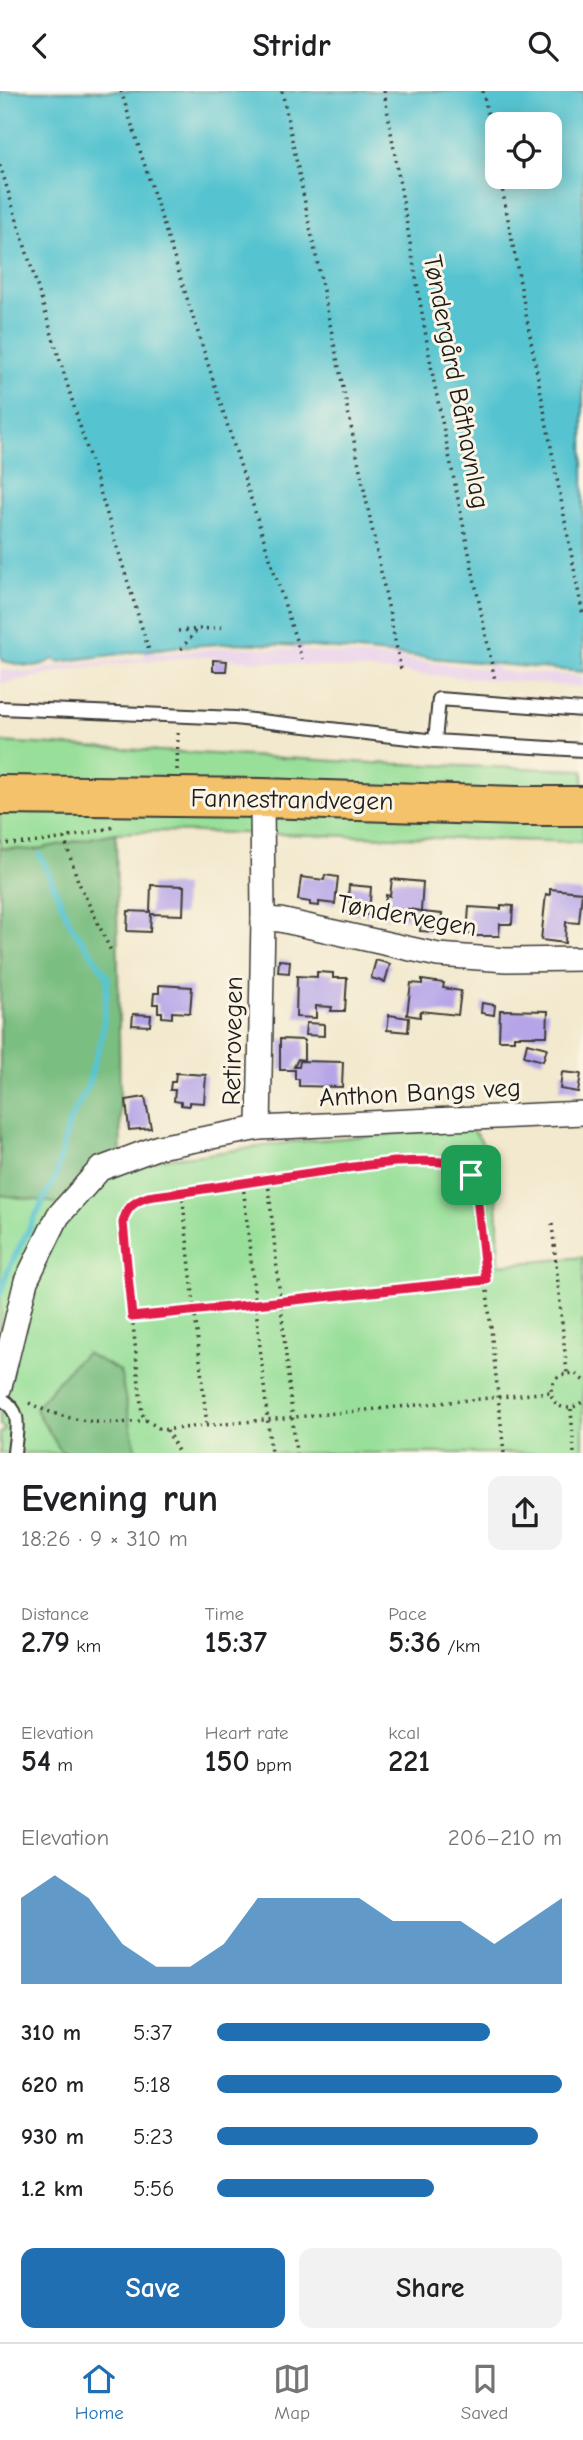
<!DOCTYPE html>
<html lang="en">
<head>
<meta charset="utf-8">
<style>
  body { margin:0; font-family:"Comic Neue",sans-serif; background:#f2f2f2; color:#202124; height:100vh; display:flex; flex-direction:column; font-size:26px; white-space:nowrap }
  * { box-sizing:border-box; margin:0 }
  p { font-size:23px; color:#757577 }
  .icon { flex:none; width:38px; height:38px; fill:none; stroke:currentColor; stroke-width:2; stroke-linecap:round; stroke-linejoin:round }
  .map { position:relative; height:1362px; overflow:hidden }
  .drawer { display:flex; flex-direction:column; background:#fff; flex:1 }
  .drawer>* { flex:none }
  .fabs { position:absolute; left:485px; top:21px; display:grid; gap:14px }
  .fabs a { display:grid; place-items:center; width:77px; height:77px; border-radius:14px; background:#fff; box-shadow:0 4px 18px #0003; font-size:35px }
  .pin { position:absolute; display:grid; place-items:center; width:60px; height:60px; color:#fff; margin:-30px; border-radius:14px; box-shadow:0 4px 10px #0006 }
  .round { display:grid; place-items:center; flex:none; width:74px; height:74px; border-radius:14px; background:#f2f2f2 }
  .overview { display:flex; align-items:center; justify-content:space-between; height:119px; padding:0 21px }
  h1 { font-size:38px; font-weight:800; line-height:52px }
  .metrics { display:grid; grid-template-columns:repeat(3,1fr); gap:10px; height:119px; padding:7px 21px }
  .metrics div { display:grid; align-content:center }
  .metrics b { font-size:30px; font-weight:800 }
  .metrics small { font-size:19px; font-weight:400 }
  .metrics p { font-size:19px }
  .chart { height:196px; padding:14px 21px }
  .chart p { display:flex; justify-content:space-between }
  .chart svg { width:100%; height:126px; margin-top:7px; fill:#1f6fb2; opacity:.7 }
  .action { display:flex; gap:14px; margin-top:auto; padding:14px 21px }
  .action a { flex:1; height:80px; border-radius:14px; background:#1f6fb2; color:#fff; font-size:28px; font-weight:800; line-height:80px; text-align:center }
  .action a+a { background:#f2f2f2; color:#202124 }
  ul { padding:0 21px; list-style:none; font-size:23px }
  li { display:grid; grid-template-columns:112px 84px 1fr; align-items:center; height:52px }
  li i { height:18px; border-radius:9px; background:#1f6fb2 }
  header { display:flex; justify-content:space-between; align-items:center; height:91px; padding:0 21px; background:#fff; font-size:32px; font-weight:800 }
  .dock { display:flex; justify-content:space-around; align-items:center; height:98px; border-top:2px solid #e0e0e0; background:#fff; font-size:19px; color:#757577 }
  .dock a { display:grid; justify-items:center; gap:4px }
  .dock .on { color:#1f6fb2 }
  .map>svg:first-child { display:block }
  .built { fill:#ead1ec }
  .green { fill:#98df99; stroke:#5a7e5a; stroke-width:2 }
  .forest { fill:#7abe81; stroke:#4b6d4e; stroke-width:2 }
  .water { fill:#57c4d0; stroke:#3a7076; stroke-width:2; fill-rule:evenodd }
  .lines { fill:none; stroke-linecap:round; stroke-linejoin:round }
  .stream { stroke:#57c4d0; stroke-width:6 }
  .building { fill:#b6a4e8 }
  .lane-casing { stroke:#3c3b37; stroke-width:16 }
  .street-casing { stroke:#3c3b37; stroke-width:26 }
  .highway-casing { stroke:#3c3b37; stroke-width:42 }
  .path { stroke:#3c3b37; stroke-width:3.5; stroke-dasharray:2 5; stroke-linecap:butt }
  .lane { stroke:#fff; stroke-width:12 }
  .street { stroke:#fff; stroke-width:23 }
  .highway { stroke:#f3c26a; stroke-width:38 }
  .route-casing { stroke:#fff; stroke-width:14 }
  .route { stroke:#e11d48; stroke-width:9 }
  .labels { text-anchor:middle; dominant-baseline:central; stroke-width:6; stroke-linejoin:round; paint-order:stroke }
  .street-label { font-size:26px; fill:#1c1c1c; stroke:#fcf5e5 }
</style>
</head>
<body>
<header><svg class="icon" aria-label="back" viewBox="0 0 24 24"><path d="M15 5l-7 7 7 7"/></svg>Stridr<svg class="icon" aria-label="search" viewBox="0 0 24 24"><circle cx="10" cy="10" r="6"/><path d="M15 15l6 6"/></svg></header>
<div class="map">
<svg width="583" height="1362" viewBox="0 0 583 1362">
  <rect width="100%" height="100%" fill="#fcf5e5"/>
  <filter id="ink" filterUnits="userSpaceOnUse"><feTurbulence type="fractalNoise" baseFrequency=".0143" numOctaves="2"/><feDisplacementMap in="SourceGraphic" scale="14" xChannelSelector="R" yChannelSelector="G"/><feConvolveMatrix kernelMatrix="1 2 1 2 8 2 1 2 1" color-interpolation-filters="sRGB"/></filter>
  <filter id="wash" filterUnits="userSpaceOnUse"><feTurbulence type="fractalNoise" baseFrequency=".00686" numOctaves="4" result="noise"/><feDisplacementMap in="SourceGraphic" scale="28" xChannelSelector="R" yChannelSelector="G"/><feGaussianBlur stdDeviation="1.57" result="paint"/><feColorMatrix in="noise" values="0 0 0 0 0 0 0 0 0 0 0 0 0 0 0 0 0 1.4 0 .05"/><feComposite in="paint" operator="in"/></filter>
  <g filter="url(#wash)">
    <rect width="100%" height="100%" fill="#f2e9ce"/>
    <!-- built -->
    <polygon class="built" points="293,555 303,555 303,560 392,567 393,563 402,564 402,568 488,578 488,574 496,575 499,580 583,585 583,596 194,565 74,578 0,593 0,579 34,581 56,575 143,567 143,560 153,559 154,563 234,556 293,559"/>
    <!-- green -->
    <g class="green">
      <polygon points="0,651 372,672 583,679 583,751 158,740 116,742 33,759 0,757"/>
      <path d="M469,1037C503,1060 497,1136 499,1174L583,1166V1362H0V1343L5,1338L0,1334V1104L78,1115L121,1072L201,1064L292,1051Z"/>
    </g>
    <!-- forest -->
    <g class="forest">
      <polygon points="116,742 121,1072 78,1115 0,1104 0,757 33,759"/>
      <polygon points="86,1262 120,1280 136,1362 68,1362 60,1359 35,1317 72,1274"/>
    </g>
    <!-- water -->
    <path class="water" d="M0,0H583V581L303,555L234,552L173,556L58,571L53,568C35,580 24,574 3,570L0,564ZM497,33H550V86H497Z"/>
    <g class="lines">
      <!-- stream -->
      <polyline class="stream" points="0,1203 8,1179 56,1085 69,1031 87,997 102,945 108,886 71,834 40,764"/>
    </g>
    <g id="blocks">
      <!-- building -->
      <g class="building">
        <polygon points="213,569 227,570 226,580 213,580"/>
        <polygon points="325,784 338,786 335,813 319,811 319,815 310,814 310,811 298,809 301,786 324,789"/>
        <polygon points="392,788 423,791 421,820 408,818 407,828 384,826 386,804 390,805"/>
        <polygon points="151,794 184,795 183,824 151,823 150,841 127,840 128,820 150,821"/>
        <polygon points="349,794 371,796 369,824 347,822"/>
        <polygon points="550,798 582,801 579,832 566,831 565,852 541,849 546,803 550,804"/>
        <polygon points="501,814 513,815 512,833 500,833 499,845 473,845 473,843 467,843 469,816 501,818"/>
        <polygon points="422,821 442,823 440,841 420,840"/>
        <polygon points="279,869 290,870 289,882 278,881"/>
        <polygon points="376,869 390,873 385,891 371,887"/>
        <polygon points="317,881 333,882 333,887 347,887 345,920 331,920 332,916 316,915 316,927 296,926 297,885 317,886"/>
        <polygon points="422,889 444,892 443,897 461,900 458,924 420,920 420,926 407,924 411,892 422,893"/>
        <polygon points="159,894 192,896 190,922 172,921 172,927 162,926 162,921 158,921 158,913 153,913 154,902 159,902"/>
        <polygon points="482,912 495,914 494,924 481,922"/>
        <polygon points="500,919 548,920 547,945 514,945 514,949 499,949"/>
        <polygon points="133,923 151,924 150,935 132,934"/>
        <polygon points="389,924 409,927 408,941 387,939"/>
        <polygon points="306,932 324,933 324,945 305,944"/>
        <polygon points="280,948 304,949 304,969 298,968 294,976 299,976 300,970 343,971 342,996 299,995 299,988 295,988 295,979 280,979"/>
        <polygon points="527,952 547,957 543,970 524,965"/>
        <polygon points="562,981 581,983 578,1001 560,998"/>
        <polygon points="176,982 206,984 204,1012 189,1011 189,1015 181,1014 181,1011 174,1010 175,999 170,999 171,991 175,991"/>
        <polygon points="145,1006 151,1037 129,1039 126,1009"/>
      </g>
    </g>
  </g>
  <g filter="url(#ink)">
    <use href="#blocks" fill-opacity="0" stroke="#3c3b37" stroke-width="2"/>
    <g class="lines">
      <defs>
        <g id="lane">
          <polyline points="0,617 235,627 435,650"/>
          <polyline points="583,619 439,608 435,650 583,659"/>
          <path d="M0,1307C24,1321 16,1337 14,1362"/>
        </g>
        <g id="street">
          <polyline points="263,828 280,829 438,864 506,869 583,868"/>
          <polyline points="259,1037 583,1022"/>
          <polyline points="0,1296 26,1190 58,1125 100,1078 159,1056 259,1037 263,828 262,707"/>
        </g>
        <polyline id="highway" points="0,704 262,707 518,715 583,715"/>
      </defs>
      <!-- lane casing -->
      <use href="#lane" class="lane-casing"/>
      <!-- street casing -->
      <use href="#street" class="street-casing"/>
      <!-- highway casing -->
      <use href="#highway" class="highway-casing"/>
      <!-- path -->
      <g class="path">
        <polyline points="121,0 302,568"/>
        <polyline points="282,0 401,578"/>
        <polyline points="384,0 433,286 495,589"/>
        <polyline points="483,0 497,72"/>
        <polyline points="0,74 149,560"/>
        <polyline points="500,86 583,525"/>
        <polyline points="178,540 226,536"/>
        <polyline points="181,558 197,539"/>
        <polyline points="177,679 178,641"/>
        <polyline points="64,747 78,790 111,860"/>
        <path d="M0,752C39,755 77,744 115,736"/>
        <polyline points="268,1090 296,1362"/>
        <polyline points="243,1093 271,1362"/>
        <polyline points="182,1101 207,1335"/>
        <polyline points="552,1133 567,1282"/>
        <polyline points="133,1226 486,1189"/>
        <path d="M583,1289L574,1282L560,1284C538,1302 561,1330 583,1310"/>
        <path d="M29,1312C65,1330 106,1336 146,1329"/>
        <polyline points="571,1318 574,1362"/>
        <polyline points="167,1339 179,1362"/>
        <path d="M504,1362L476,1095C471,1083 463,1075 450,1072C407,1063 339,1078 296,1086C247,1094 197,1099 147,1106C133,1111 126,1117 123,1132L142,1323L146,1329L162,1339L551,1301"/>
      </g>
      <!-- lane -->
      <use href="#lane" class="lane"/>
      <!-- street -->
      <use href="#street" class="street"/>
      <!-- highway -->
      <use href="#highway" class="highway"/>
    </g>
  </g>
  <g class="lines" filter="url(#ink)">
    <defs>
      <path id="route" d="M395,1071C424,1071 463,1063 476,1095L486,1189L132,1226L123,1132C126,1117 133,1111 148,1106C230,1095 312,1080 395,1071Z"/>
    </defs>
    <!-- route casing -->
    <use href="#route" class="route-casing"/>
    <!-- route -->
    <use href="#route" class="route"/>
  </g>
  <g class="labels">
    <!-- street labels -->
    <g class="street-label">
      <text transform="translate(456 291) rotate(79)">Tøndergård Båthavnlag</text>
      <text transform="translate(292 709) rotate(1)">Fannestrandvegen</text>
      <text transform="translate(407 825) rotate(10)">Tøndervegen</text>
      <text transform="translate(233 950) rotate(-89)">Retirovegen</text>
      <text transform="translate(420 1002) rotate(-3)">Anthon Bangs veg</text>
    </g>
  </g>
</svg>
<div class="fabs">
<a><svg class="icon" aria-label="locate" viewBox="0 0 24 24"><circle cx="12" cy="12" r="6"/><path d="M12 2v4M12 18v4M2 12h4M18 12h4"/></svg></a>
</div>
<div class="pin" style="left:471px;top:1084px;background:#1e9e55"><svg class="icon" aria-label="arrive" viewBox="0 0 24 24"><path d="M6 21V4h12l-3 4 3 4H6"/></svg></div>
</div>
<section class="drawer">
<div class="overview"><div><h1>Evening run</h1><p>18:26 · 9 × 310 m</p></div><a class="round"><svg class="icon" aria-label="share" viewBox="0 0 24 24"><path d="M12 15V3M7 8l5-5 5 5M5 13v7h14v-7"/></svg></a></div>
<div class="metrics">
<div><p>Distance</p><b>2.79<small> km</small></b></div>
<div><p>Time</p><b>15:37</b></div>
<div><p>Pace</p><b>5:36<small> /km</small></b></div>
</div>
<div class="metrics">
<div><p>Elevation</p><b>54<small> m</small></b></div>
<div><p>Heart rate</p><b>150<small> bpm</small></b></div>
<div><p>kcal</p><b>221</b></div>
</div>
<div class="chart"><p><span>Elevation</span>206–210 m</p>
<svg viewBox="0 0 160 44" preserveAspectRatio="none"><path d="M0 44V14L10 6L20 14L30 30L40 38L50 38L60 30L70 14L80 14L90 14L100 14L110 22L120 22L130 22L140 30L150 22L160 14V44z"/></svg>
</div>
<ul>
<li><b>310 m</b>5:37<i style="width:79%"></i></li>
<li><b>620 m</b>5:18<i style="width:100%"></i></li>
<li><b>930 m</b>5:23<i style="width:93%"></i></li>
<li><b>1.2 km</b>5:56<i style="width:63%"></i></li>
</ul>
<div class="action"><a>Save</a><a>Share</a></div>
</section>
<nav class="dock">
<a class="on"><svg class="icon" aria-label="home" viewBox="0 0 24 24"><path d="M3 11l9-7 9 7M6 9v11h12V9"/></svg>Home</a>
<a><svg class="icon" aria-label="map" viewBox="0 0 24 24"><path d="M3 6l6-2 6 2 6-2v14l-6 2-6-2-6 2zM9 4v14M15 6v14"/></svg>Map</a>
<a><svg class="icon" aria-label="saved" viewBox="0 0 24 24"><path d="M7 4h10v16l-5-4-5 4z"/></svg>Saved</a>
</nav>
</body>
</html>
